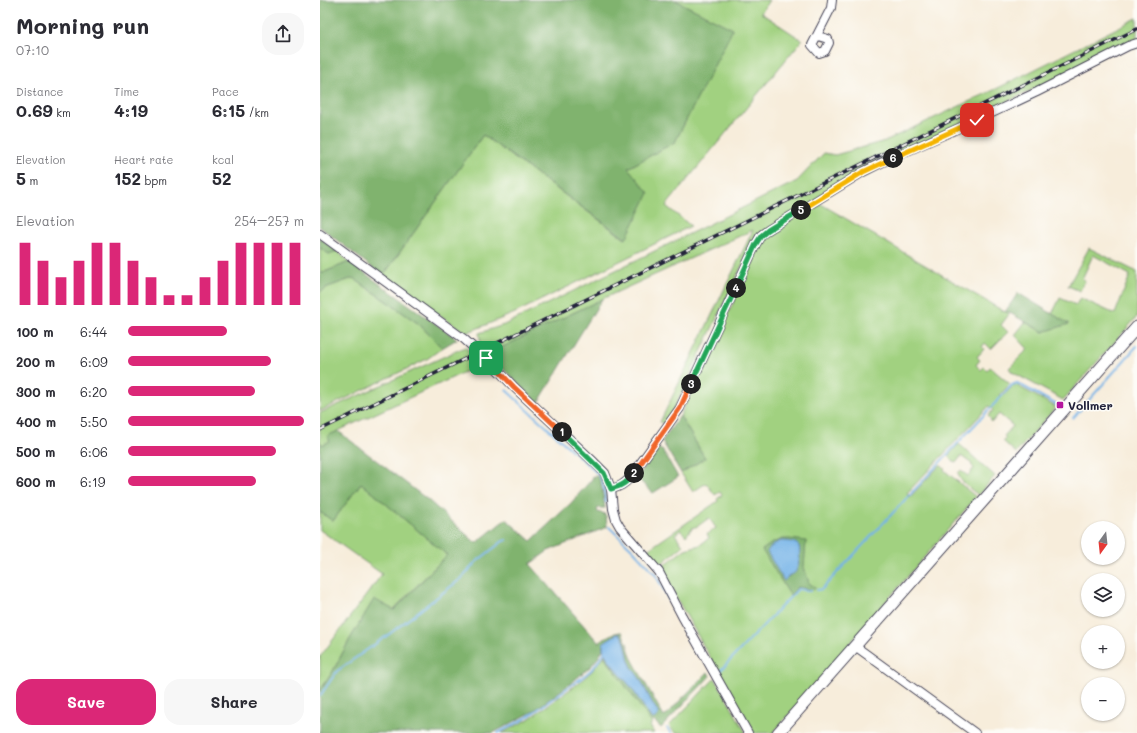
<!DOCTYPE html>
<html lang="en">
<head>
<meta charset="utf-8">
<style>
  body { margin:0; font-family:Mali,sans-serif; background:#f7f7f7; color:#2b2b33; height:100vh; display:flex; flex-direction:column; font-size:15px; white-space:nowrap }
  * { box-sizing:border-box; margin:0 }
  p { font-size:13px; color:#7c7c81 }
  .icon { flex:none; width:22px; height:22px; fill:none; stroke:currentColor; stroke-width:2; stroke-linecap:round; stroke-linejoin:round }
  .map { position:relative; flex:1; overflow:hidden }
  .drawer { display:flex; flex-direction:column; background:#fff; width:320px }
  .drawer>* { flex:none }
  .needle { width:26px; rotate:195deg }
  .fabs { position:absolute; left:761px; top:521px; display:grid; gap:8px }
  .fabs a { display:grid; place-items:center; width:44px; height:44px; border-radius:50%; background:#fff; box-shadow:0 1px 3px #0004; font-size:20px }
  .pin { position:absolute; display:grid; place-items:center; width:34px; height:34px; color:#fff; margin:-17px; border-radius:8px; box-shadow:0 2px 6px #0006 }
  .km { position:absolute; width:20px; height:20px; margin:-10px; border-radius:50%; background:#222; color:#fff; font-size:11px; line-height:20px; text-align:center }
  .round { display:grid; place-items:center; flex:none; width:42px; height:42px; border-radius:16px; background:#f7f7f7 }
  .headline { display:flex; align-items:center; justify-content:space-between; height:68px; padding:0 16px }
  h1 { font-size:22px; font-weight:700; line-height:30px }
  .metrics { display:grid; grid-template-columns:repeat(3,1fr); gap:6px; height:68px; padding:4px 16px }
  .metrics div { display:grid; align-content:center }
  .metrics b { font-size:17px; font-weight:700 }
  .metrics small { font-size:11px; font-weight:400 }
  .metrics p { font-size:11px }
  .chart { height:112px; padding:8px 16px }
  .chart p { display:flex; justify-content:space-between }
  .chart svg { width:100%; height:72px; margin-top:4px; stroke:#db2777; stroke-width:6 }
  .cta { display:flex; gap:8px; margin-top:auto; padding:8px 16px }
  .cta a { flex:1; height:46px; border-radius:16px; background:#db2777; color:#fff; font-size:16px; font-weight:700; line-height:46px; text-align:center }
  .cta a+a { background:#f7f7f7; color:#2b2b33 }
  ul { padding:0 16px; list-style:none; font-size:13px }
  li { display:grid; grid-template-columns:64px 48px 1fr; align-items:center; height:30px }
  li i { height:10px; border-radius:5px; background:#db2777 }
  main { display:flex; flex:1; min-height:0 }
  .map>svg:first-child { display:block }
  .green { fill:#a1d180; stroke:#627a5e }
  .forest { fill:#80b36e; stroke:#516a54; fill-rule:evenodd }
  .water { fill:#75b3e8; stroke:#4c6a92 }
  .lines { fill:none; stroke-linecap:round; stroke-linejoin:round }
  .stream { stroke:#75b3e8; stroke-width:2 }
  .street-casing { stroke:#424053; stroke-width:10 }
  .secondary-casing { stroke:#424053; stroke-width:13 }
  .street { stroke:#fff; stroke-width:8 }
  .secondary { stroke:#fff; stroke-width:11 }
  .rail-casing { stroke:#22223b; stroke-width:3.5 }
  .rail { stroke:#fdfcf7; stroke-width:2; stroke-dasharray:6; stroke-linecap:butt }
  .split-1-casing { stroke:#fff; stroke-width:8 }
  .split-2-casing { stroke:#fff; stroke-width:8 }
  .split-3-casing { stroke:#fff; stroke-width:8 }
  .split-4-casing { stroke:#fff; stroke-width:8 }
  .split-5-casing { stroke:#fff; stroke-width:8 }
  .split-6-casing { stroke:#fff; stroke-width:8 }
  .split-7-casing { stroke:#fff; stroke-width:8 }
  .split-1 { stroke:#f0652b; stroke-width:5 }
  .split-2 { stroke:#22a559; stroke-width:5 }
  .split-3 { stroke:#f0652b; stroke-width:5 }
  .split-4 { stroke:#22a559; stroke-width:5 }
  .split-5 { stroke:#22a559; stroke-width:5 }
  .split-6 { stroke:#f5b400; stroke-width:5 }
  .split-7 { stroke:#f5b400; stroke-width:5 }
  .poi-dot { fill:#b5179e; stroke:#fdfcf7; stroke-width:1.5 }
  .labels { text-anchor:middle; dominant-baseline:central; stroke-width:3; stroke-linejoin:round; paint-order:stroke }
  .poi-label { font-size:12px; font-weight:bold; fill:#22223b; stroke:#fdfcf7; text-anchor:start }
</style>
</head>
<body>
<main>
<section class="drawer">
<div class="headline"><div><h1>Morning run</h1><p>07:10</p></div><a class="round"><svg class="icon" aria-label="share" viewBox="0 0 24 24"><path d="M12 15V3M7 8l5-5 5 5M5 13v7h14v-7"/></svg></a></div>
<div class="metrics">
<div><p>Distance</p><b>0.69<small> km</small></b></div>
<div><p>Time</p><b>4:19</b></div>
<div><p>Pace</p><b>6:15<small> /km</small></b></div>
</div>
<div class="metrics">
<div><p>Elevation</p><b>5<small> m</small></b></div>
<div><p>Heart rate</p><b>152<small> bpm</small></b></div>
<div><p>kcal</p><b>52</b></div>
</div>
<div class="chart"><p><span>Elevation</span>254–257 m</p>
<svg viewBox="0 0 160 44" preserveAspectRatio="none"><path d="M5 44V6M15 44V17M25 44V27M35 44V17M45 44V6M55 44V6M65 44V17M75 44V27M85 44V38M95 44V38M105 44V27M115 44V17M125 44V6M135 44V6M145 44V6M155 44V6"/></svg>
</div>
<ul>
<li><b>100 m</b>6:44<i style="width:56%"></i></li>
<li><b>200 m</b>6:09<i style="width:81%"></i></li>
<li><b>300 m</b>6:20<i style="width:72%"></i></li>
<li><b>400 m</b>5:50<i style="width:100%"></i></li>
<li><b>500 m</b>6:06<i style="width:84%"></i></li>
<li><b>600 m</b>6:19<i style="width:73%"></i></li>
</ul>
<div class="cta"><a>Save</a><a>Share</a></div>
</section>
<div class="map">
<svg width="817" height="733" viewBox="0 0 817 733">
  <rect width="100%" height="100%" fill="#fdfcf7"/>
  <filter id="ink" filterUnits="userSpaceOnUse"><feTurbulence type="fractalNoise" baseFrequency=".025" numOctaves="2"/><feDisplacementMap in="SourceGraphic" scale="8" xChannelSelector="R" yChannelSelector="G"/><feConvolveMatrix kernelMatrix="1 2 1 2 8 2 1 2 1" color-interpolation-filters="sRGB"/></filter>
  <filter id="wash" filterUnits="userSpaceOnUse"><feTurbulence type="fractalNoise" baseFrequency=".012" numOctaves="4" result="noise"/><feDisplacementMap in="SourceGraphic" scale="16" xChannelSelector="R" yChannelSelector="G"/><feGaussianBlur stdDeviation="0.9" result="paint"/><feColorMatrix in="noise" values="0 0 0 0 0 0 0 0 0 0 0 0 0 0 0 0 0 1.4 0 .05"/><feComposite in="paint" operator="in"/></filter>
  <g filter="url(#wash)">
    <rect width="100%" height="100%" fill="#f7eddb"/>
    <!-- green -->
    <g class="green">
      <polygon points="355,0 449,0 441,13 482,40 346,206 371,226 195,313 146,333 63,276 163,135 305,239 308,168 355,142 412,29"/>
      <polygon points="817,18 817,40 541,171 431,246 353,411 345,424 340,422 433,230 282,299 168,354 161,344 159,333 184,325 477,181 504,153 515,155 565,141 678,88"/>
      <path d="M501,204L685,312L690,313L681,325L688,332L671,349L665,343L662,347L664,349L657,357L660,360L656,365L661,370L664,367L667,370L670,367L690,384L680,395L682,397L693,386L696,385L736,407L696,453L683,441L686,438L684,436L693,426L679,414L672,422L670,420L671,419L668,416L673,410L669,406L587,493L590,497L620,465L625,469L624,470L656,497L453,733H433L340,569L343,566L365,549L380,545L389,538L387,534L396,528L389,518L378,526L372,528L366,536L361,530L355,534L363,546L338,566L326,551L398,501L397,499L402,495L400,492L395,495L386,483L373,492L361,473L385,458L360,416L439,248C453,226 479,216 501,204Z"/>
      <polygon points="0,248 9,254 17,251 29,262 0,274"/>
      <polygon points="769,248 817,272 817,317 743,400 692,372 689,368 708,349 695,335 705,322 723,332 748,324 732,314 740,298 756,305 760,298 795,314 810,275 773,255 762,279 765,280 760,291 748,286"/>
      <polygon points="33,278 99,324 122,348 107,359 0,411 0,292 8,287"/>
      <polygon points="145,347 164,363 18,431 8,436 11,441 2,445 0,441 0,413"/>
      <path d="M639,444L675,476L658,495C651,489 640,483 638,473L641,470L648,476L654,468L651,465L652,464L641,456L636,463L628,456Z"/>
      <polygon points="41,483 127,555 73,610 54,600 30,639 13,671 0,691 0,657 62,574 0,530 0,512 13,521"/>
      <polygon points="284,656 332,723 330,726 334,733 182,733 207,720 256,685 272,671"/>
      <polygon points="395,678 426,733 355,733 349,726"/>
    </g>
    <!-- forest -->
    <g class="forest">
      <polygon points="0,0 355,0 413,29 355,142 308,168 329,193 306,239 163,135 63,276 0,227"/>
      <polygon points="0,238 17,251 9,254 0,248"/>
      <polygon points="29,262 137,339 122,348 99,324 33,278 8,287 0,292 0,274"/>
      <polygon points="698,293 749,324 723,332 690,313 685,312"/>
      <polygon points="282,299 218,403 168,354"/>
      <polygon points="360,416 385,458 361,473 342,441"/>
      <path d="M18,431L108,500L156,543L186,519L211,541L251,503L272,479L273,476H278L281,483L285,508H278L277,511L278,512L285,514L284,515L286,516L287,527L228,551L210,564L279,643C285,637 293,632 302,632L307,643L311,657L344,717L388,672L390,676L341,728L334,721L332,723L284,656L285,654L294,667L311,687L331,718L338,712C331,702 326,690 320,679C317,674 312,669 310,663C306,654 307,641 300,634H297L283,643V649L278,658L269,668L251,683L212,712L173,733H0V691L13,671L30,639L54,599L74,610L127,555L41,483L13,521L0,512V441L2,445L10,441L7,436Z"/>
      <polygon points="338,448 343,451 358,477 333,493 317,478"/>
      <path d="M463,539H469L486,541L484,567L489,583L496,588L492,590L478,587L470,595L442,550L452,543ZM479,546L480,560L470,575L468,577Z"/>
    </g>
    <!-- water -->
    <g class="water">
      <path d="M461,541C465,541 476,541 479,546C481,550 479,568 476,571C474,575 471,574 468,576C467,578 466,579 464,581L447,552C450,546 454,544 461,541Z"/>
      <path d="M297,634H300C307,641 306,654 310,663C312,669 317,674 320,679C326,690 331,702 338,712V715L334,719L331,718L311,687L294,667L285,654L283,649V643L287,640Z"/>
    </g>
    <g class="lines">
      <!-- stream -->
      <g class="stream">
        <polyline points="186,390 279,475 283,483 286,502"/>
        <polyline points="753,418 817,346"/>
        <polyline points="289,527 314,551 335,574 350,601"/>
        <polyline points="497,590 502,589 692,385 697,383 737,405"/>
        <polyline points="399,672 478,589 491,591"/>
        <polyline points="0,696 17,671 68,635 142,578 156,562 183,541 187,540"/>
        <polyline points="347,728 351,733"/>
        <polyline points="178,733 206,718 260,679 271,670 280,659 285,651 286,651"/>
      </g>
    </g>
  </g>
  <g filter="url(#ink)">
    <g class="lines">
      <defs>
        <g id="street">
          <polyline points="498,36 508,39 509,43 505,51 499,53 492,45 511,8 512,0"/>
          <polyline points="0,234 144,339 177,369 194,387 274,462 285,473 291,489 293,509 296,520 300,527 339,572 362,616 428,733"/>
          <path d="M291,489C300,487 304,484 310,478L360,408L436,244L441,235L448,230L543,172L567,160L657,120L717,92L808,46L817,43"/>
          <polyline points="535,646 655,733"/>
        </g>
        <polyline id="secondary" points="458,733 817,327"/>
      </defs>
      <!-- street casing -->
      <use href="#street" class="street-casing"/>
      <!-- secondary casing -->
      <use href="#secondary" class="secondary-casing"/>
      <!-- street -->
      <use href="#street" class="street"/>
      <!-- secondary -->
      <use href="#secondary" class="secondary"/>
      <defs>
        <polyline id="rail" points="0,430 817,29"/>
      </defs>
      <!-- rail casing -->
      <use href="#rail" class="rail-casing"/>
      <!-- rail -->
      <use href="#rail" class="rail"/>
    </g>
  </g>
  <g class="lines" filter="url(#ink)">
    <defs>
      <polyline id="split-1" points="166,358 177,369 194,387 242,432"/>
      <path id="split-2" d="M242,432L284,473L291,489C302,486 308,482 314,473"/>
      <polyline id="split-3" points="314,473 360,408 371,384"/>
      <polyline id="split-4" points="371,384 416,288"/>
      <polyline id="split-5" points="416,288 436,244 441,236 448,230 481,210"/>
      <polyline id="split-6" points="481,210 543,172 573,158"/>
      <polyline id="split-7" points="573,158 657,120"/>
    </defs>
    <!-- split-1 casing -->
    <use href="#split-1" class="split-1-casing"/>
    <!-- split-2 casing -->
    <use href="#split-2" class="split-2-casing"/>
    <!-- split-3 casing -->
    <use href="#split-3" class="split-3-casing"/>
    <!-- split-4 casing -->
    <use href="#split-4" class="split-4-casing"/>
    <!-- split-5 casing -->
    <use href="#split-5" class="split-5-casing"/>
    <!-- split-6 casing -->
    <use href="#split-6" class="split-6-casing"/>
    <!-- split-7 casing -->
    <use href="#split-7" class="split-7-casing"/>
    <!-- split-1 -->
    <use href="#split-1" class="split-1"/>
    <!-- split-2 -->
    <use href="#split-2" class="split-2"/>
    <!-- split-3 -->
    <use href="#split-3" class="split-3"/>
    <!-- split-4 -->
    <use href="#split-4" class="split-4"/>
    <!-- split-5 -->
    <use href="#split-5" class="split-5"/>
    <!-- split-6 -->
    <use href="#split-6" class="split-6"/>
    <!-- split-7 -->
    <use href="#split-7" class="split-7"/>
  </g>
  <!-- markers -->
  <rect class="poi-dot" x="736" y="401" width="8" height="8" rx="2"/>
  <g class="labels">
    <!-- poi labels -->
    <g class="poi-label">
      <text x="748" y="405">Vollmer</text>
    </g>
  </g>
</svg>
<div class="fabs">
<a><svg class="needle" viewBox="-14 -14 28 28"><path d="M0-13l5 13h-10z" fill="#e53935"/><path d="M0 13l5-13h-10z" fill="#7c7c81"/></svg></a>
<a><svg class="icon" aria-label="layers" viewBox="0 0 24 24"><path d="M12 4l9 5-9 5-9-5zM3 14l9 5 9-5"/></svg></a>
<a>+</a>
<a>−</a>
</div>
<div class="pin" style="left:166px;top:358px;background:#1e9e55"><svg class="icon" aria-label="arrive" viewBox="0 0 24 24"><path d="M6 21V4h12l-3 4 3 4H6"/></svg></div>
<div class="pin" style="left:657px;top:120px;background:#d93025"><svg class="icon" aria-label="check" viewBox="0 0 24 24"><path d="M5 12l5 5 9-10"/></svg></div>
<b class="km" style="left:242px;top:432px">1</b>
<b class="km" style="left:314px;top:473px">2</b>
<b class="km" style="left:371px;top:384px">3</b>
<b class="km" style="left:416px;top:288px">4</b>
<b class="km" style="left:481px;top:210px">5</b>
<b class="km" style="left:573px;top:158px">6</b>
</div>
</main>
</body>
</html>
